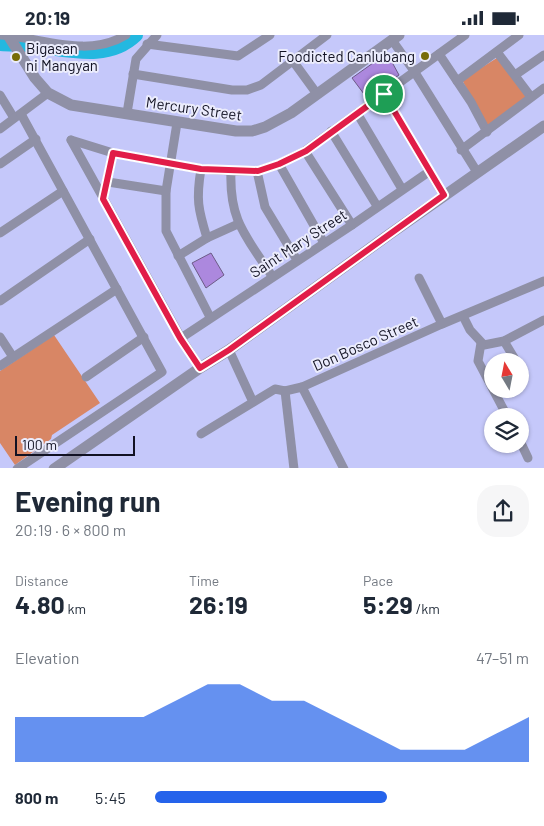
<!DOCTYPE html>
<html lang="en">
<head>
<meta charset="utf-8">
<style>
  body { margin:0; font-family:Barlow,sans-serif; background:#f6f6f7; color:#1f2937; height:100vh; display:flex; flex-direction:column; font-size:19px; white-space:nowrap }
  * { box-sizing:border-box; margin:0 }
  p { font-size:16px; color:#747a83 }
  .icon { flex:none; width:28px; height:28px; fill:none; stroke:currentColor; stroke-width:2; stroke-linecap:round; stroke-linejoin:round }
  .map { position:relative; height:433px; overflow:hidden }
  .side { display:flex; flex-direction:column; background:#fff; flex:1 }
  .side>* { flex:none }
  .needle { width:32px; rotate:350deg }
  .buttons { position:absolute; left:484px; top:318px; display:grid; gap:10px }
  .buttons a { display:grid; place-items:center; width:45px; height:45px; border-radius:50%; background:#fff; box-shadow:0 1px 4px #0004; font-size:25px }
  .scale { position:absolute; left:15px; bottom:12px; width:120px; box-sizing:border-box; padding-left:5px; border:2px solid #121223; border-top:0; font-size:14px; line-height:18px; white-space:nowrap; color:#121223; -webkit-text-stroke:4px #ebecfc; paint-order:stroke }
  .pin { position:absolute; display:grid; place-items:center; width:42px; height:42px; color:#fff; margin:-21px; border:2px solid #fff; border-radius:50%; box-shadow:0 1px 5px #0007 }
  .round { display:grid; place-items:center; flex:none; width:52px; height:52px; border-radius:20px; background:#f6f6f7 }
  .overview { display:flex; align-items:center; justify-content:space-between; height:85px; padding:0 15px }
  h1 { font-size:28px; font-weight:700; line-height:38px }
  .metrics { display:grid; grid-template-columns:repeat(3,1fr); gap:8px; height:85px; padding:5px 15px }
  .metrics div { display:grid; align-content:center }
  .metrics b { font-size:25px; font-weight:700 }
  .metrics small { font-size:14px; font-weight:400 }
  .metrics p { font-size:14px }
  .chart { height:140px; padding:10px 15px }
  .chart p { display:flex; justify-content:space-between }
  .chart svg { width:100%; height:90px; margin-top:5px; fill:#2563eb; opacity:.7 }
  ul { padding:0 15px; list-style:none; font-size:16px }
  li { display:grid; grid-template-columns:80px 60px 1fr; align-items:center; height:38px }
  li i { height:12px; border-radius:6px; background:#2563eb }
  .status { display:flex; justify-content:space-between; align-items:center; height:35px; padding:0 25px; background:#fff; direction:ltr }
  .status svg { height:14px; fill:currentColor }
  .map>svg:first-child { display:block }
  .green { fill:#d88665 }
  .lines { fill:none; stroke-linecap:round; stroke-linejoin:round }
  .river { stroke:#23b8e0; stroke-width:14 }
  .building { fill:#ac88de; stroke:#6c5b86 }
  .minor { stroke:#8f90a6; stroke-width:9 }
  .tertiary { stroke:#8f90a6; stroke-width:11 }
  .route-casing { stroke:#fff; stroke-width:10 }
  .route { stroke:#e11d48; stroke-width:6 }
  .poi-dot { fill:#776c06; stroke:#ebecfc; stroke-width:2 }
  .labels { text-anchor:middle; dominant-baseline:central; stroke-width:4; stroke-linejoin:round; paint-order:stroke }
  .poi-label { font-size:15px; fill:#121223; stroke:#ebecfc; text-anchor:start }
  .street-label { font-size:15px; fill:#121223; stroke:#ebecfc }
</style>
</head>
<body>
<div class="status"><b>20:19</b><svg viewBox="0 0 49 12"><path d="M0 12V9h3v3zM5 12V6h3v6zM10 12V3h3v9zM15 12V0h3v12zM26 1h20v11H26zM47 4h2v5h-2z"/></svg></div>
<div class="map">
<svg width="544" height="434" viewBox="0 0 544 434">
  <rect width="100%" height="100%" fill="#c5c8fa"/>
  <!-- green -->
  <g class="green">
    <polygon points="500,21 528,63 488,92 462,45"/>
    <polygon points="54,300 100,368 52,400 51,404 15,430 0,408 0,336"/>
  </g>
  <g class="lines">
    <!-- river -->
    <path class="river" d="M0,9C12,10 24,9 35,11C69,15 108,27 136,0"/>
  </g>
  <!-- building -->
  <g class="building">
    <polygon points="387,18 399,40 367,63 352,43"/>
    <polygon points="211,218 224,240 206,253 192,228"/>
  </g>
  <g class="lines">
    <!-- minor -->
    <g class="minor">
      <path d="M0,0C41,2 87,24 126,0"/>
      <polyline points="392,5 414,36 477,137"/>
      <polyline points="147,9 238,21 270,0"/>
      <polyline points="497,17 531,62"/>
      <polyline points="439,19 471,67 487,97"/>
      <polyline points="293,26 317,59"/>
      <polyline points="133,39 232,55 247,55 261,50 327,0"/>
      <polyline points="515,40 544,20"/>
      <polyline points="457,46 519,0"/>
      <polyline points="384,59 444,161"/>
      <polyline points="0,60 14,83"/>
      <polyline points="127,78 136,24 157,0"/>
      <polyline points="357,78 402,154"/>
      <polyline points="177,88 166,156 166,196 210,282"/>
      <polyline points="0,94 48,58"/>
      <polyline points="331,96 377,171"/>
      <polyline points="71,105 113,118 201,134 231,136 257,136 279,129 305,116 465,0"/>
      <polyline points="71,105 181,303 200,333"/>
      <polyline points="461,115 544,53"/>
      <polyline points="305,116 352,190"/>
      <polyline points="0,129 36,104"/>
      <polyline points="279,129 324,208"/>
      <path d="M201,134C196,164 198,174 207,203"/>
      <path d="M231,136C229,186 246,201 272,241"/>
      <polyline points="257,136 265,172 297,225"/>
      <polyline points="108,147 166,156"/>
      <polyline points="103,164 113,118"/>
      <polyline points="0,198 63,156"/>
      <polyline points="178,221 207,203 238,189"/>
      <polyline points="419,243 442,289"/>
      <polyline points="0,266 90,204"/>
      <polyline points="463,281 470,295 484,310 504,306 544,285"/>
      <polyline points="0,302 13,322"/>
      <polyline points="181,303 352,190 430,136"/>
      <polyline points="504,306 516,326"/>
      <polyline points="481,308 478,326 507,381"/>
      <polyline points="229,315 253,367"/>
      <polyline points="0,331 117,254"/>
      <polyline points="86,342 144,302"/>
      <polyline points="302,352 344,434"/>
      <polyline points="285,356 294,434"/>
      <polyline points="201,399 275,354 285,356 302,352 442,289 544,246"/>
      <polyline points="520,406 528,423"/>
      <polyline points="17,434 162,337 21,79"/>
    </g>
    <!-- tertiary -->
    <g class="tertiary">
      <polyline points="8,0 35,43 48,58 71,70 236,96 252,96 265,92 291,78 399,0"/>
      <polyline points="54,434 200,333 229,315 387,201 544,91"/>
    </g>
  </g>
  <g class="lines">
    <defs>
      <polygon id="route" points="384,59 444,160 229,315 200,333 180,303 103,164 113,118 201,134 258,136 279,129 306,116"/>
    </defs>
    <!-- route casing -->
    <use href="#route" class="route-casing"/>
    <!-- route -->
    <use href="#route" class="route"/>
  </g>
  <!-- markers -->
  <g class="poi-dot">
    <circle cx="425" cy="21" r="5"/>
    <circle cx="16" cy="22" r="5"/>
  </g>
  <g class="labels">
    <!-- poi labels -->
    <g class="poi-label">
      <text x="26" y="13">Bigasan<tspan x="26" dy="17">ni Mangyan</tspan></text>
      <text x="415" y="21" text-anchor="end">Foodicted Canlubang</text>
    </g>
    <!-- street labels -->
    <g class="street-label">
      <text transform="translate(194 73) rotate(8)">Mercury Street</text>
      <text transform="translate(298 208) rotate(-33)">Saint Mary Street</text>
      <text transform="translate(365 308) rotate(-24)">Don Bosco Street</text>
    </g>
  </g>
</svg>
<div class="buttons">
<a><svg class="needle" viewBox="-14 -14 28 28"><path d="M0-13l5 13h-10z" fill="#e53935"/><path d="M0 13l5-13h-10z" fill="#747a83"/></svg></a>
<a><svg class="icon" aria-label="layers" viewBox="0 0 24 24"><path d="M12 4l9 5-9 5-9-5zM3 14l9 5 9-5"/></svg></a>
</div>
<div class="scale">100 m</div>
<div class="pin" style="left:384px;top:59px;background:#1e9e55"><svg class="icon" aria-label="arrive" viewBox="0 0 24 24"><path d="M6 21V4h12l-3 4 3 4H6"/></svg></div>
</div>
<section class="side">
<div class="overview"><div><h1>Evening run</h1><p>20:19 · 6 × 800 m</p></div><a class="round"><svg class="icon" aria-label="share" viewBox="0 0 24 24"><path d="M12 15V3M7 8l5-5 5 5M5 13v7h14v-7"/></svg></a></div>
<div class="metrics">
<div><p>Distance</p><b>4.80<small> km</small></b></div>
<div><p>Time</p><b>26:19</b></div>
<div><p>Pace</p><b>5:29<small> /km</small></b></div>
</div>
<div class="chart"><p><span>Elevation</span>47–51 m</p>
<svg viewBox="0 0 160 44" preserveAspectRatio="none"><path d="M0 44V22L10 22L20 22L30 22L40 22L50 14L60 6L70 6L80 14L90 14L100 22L110 30L120 38L130 38L140 38L150 30L160 22V44z"/></svg>
</div>
<ul>
<li><b>800 m</b>5:45<i style="width:62%"></i></li>
</ul>
</section>
</body>
</html>
